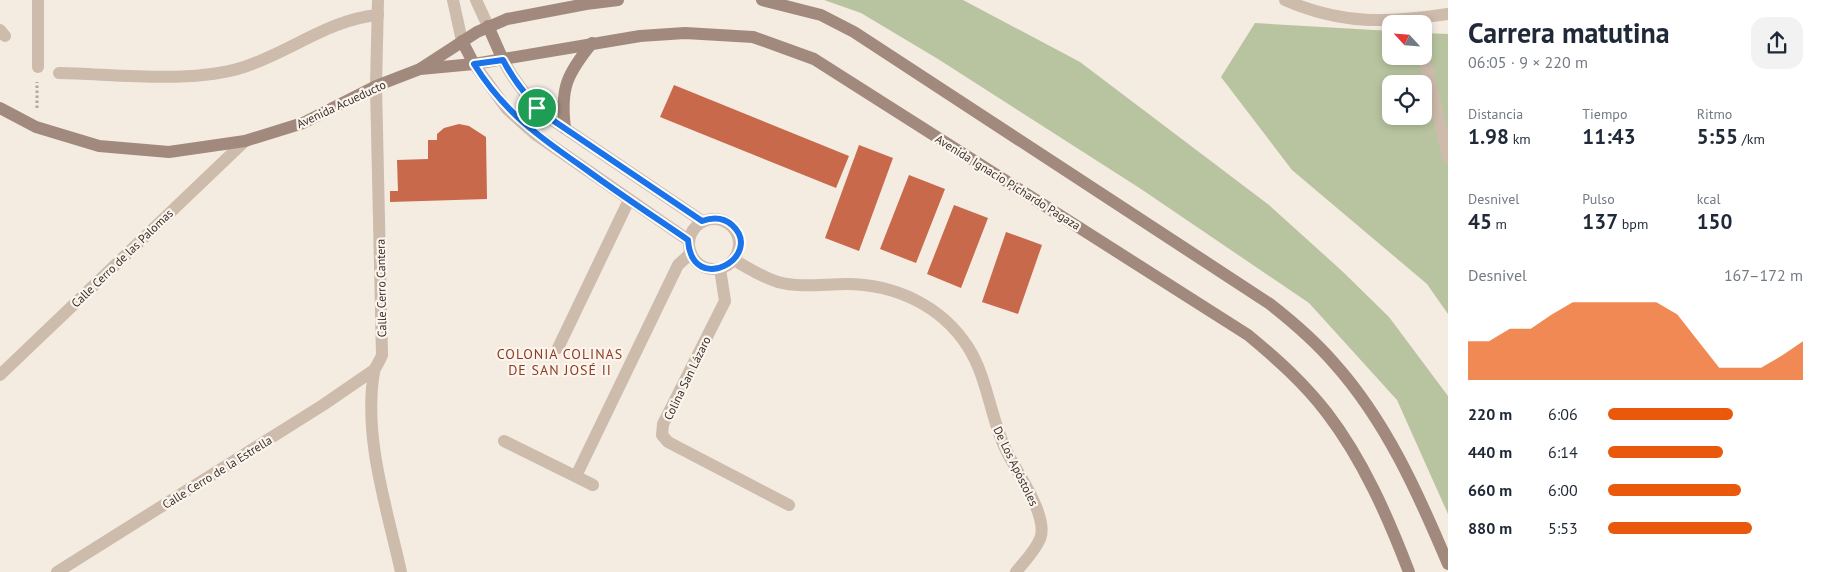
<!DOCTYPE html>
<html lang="es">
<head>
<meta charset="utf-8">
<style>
  body { margin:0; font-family:"PT Sans",sans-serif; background:#f2f2f3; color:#1f2937; height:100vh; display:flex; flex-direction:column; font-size:19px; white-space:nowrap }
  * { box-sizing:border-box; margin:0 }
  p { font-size:16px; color:#747a83 }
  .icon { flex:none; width:28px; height:28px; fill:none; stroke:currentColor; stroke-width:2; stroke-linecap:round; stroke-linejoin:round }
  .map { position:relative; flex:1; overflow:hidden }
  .drawer { display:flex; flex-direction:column; background:#fff; width:375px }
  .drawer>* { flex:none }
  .needle { width:32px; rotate:296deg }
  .fabs { position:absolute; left:1382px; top:15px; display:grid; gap:10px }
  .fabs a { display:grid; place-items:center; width:50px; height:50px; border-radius:10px; background:#fff; box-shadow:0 2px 8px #0003; font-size:25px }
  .pin { position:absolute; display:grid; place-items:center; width:42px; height:42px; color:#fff; margin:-21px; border:2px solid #fff; border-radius:50%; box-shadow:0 1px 5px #0007 }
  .round { display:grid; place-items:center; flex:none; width:52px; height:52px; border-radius:15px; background:#f2f2f3 }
  .headline { display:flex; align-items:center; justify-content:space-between; height:85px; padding:0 20px }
  h1 { font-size:28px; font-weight:700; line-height:38px }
  .stats { display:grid; grid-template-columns:repeat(3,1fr); gap:8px; height:85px; padding:5px 20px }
  .stats div { display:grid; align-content:center }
  .stats b { font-size:21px; font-weight:700 }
  .stats small { font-size:14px; font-weight:400 }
  .stats p { font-size:14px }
  .chart { height:140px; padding:10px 20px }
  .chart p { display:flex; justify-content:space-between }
  .chart svg { width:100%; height:90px; margin-top:5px; fill:#ea580c; opacity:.7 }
  ul { padding:0 20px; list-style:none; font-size:16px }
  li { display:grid; grid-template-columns:80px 60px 1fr; align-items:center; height:38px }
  li i { height:12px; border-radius:6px; background:#ea580c }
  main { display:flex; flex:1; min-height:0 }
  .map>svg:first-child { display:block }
  .green { fill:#b8c4a0; fill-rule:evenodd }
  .building { fill:#c8694b }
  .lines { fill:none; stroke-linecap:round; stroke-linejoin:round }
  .path { stroke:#b9a596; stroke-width:3; stroke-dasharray:2.5 2.5; stroke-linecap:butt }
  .minor { stroke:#cdbbac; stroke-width:12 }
  .secondary { stroke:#a18a7d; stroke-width:12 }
  .route-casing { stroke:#fff; stroke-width:10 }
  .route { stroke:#1a73e8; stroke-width:6 }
  .labels { text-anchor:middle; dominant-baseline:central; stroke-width:4.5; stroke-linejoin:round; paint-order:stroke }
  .street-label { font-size:12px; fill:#3b302b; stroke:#fbf5ee }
  .neighbourhood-label { font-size:14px; letter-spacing:1px; fill:#8c3b22; stroke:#fbf5ee }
</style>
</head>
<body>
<main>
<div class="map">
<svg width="1448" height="572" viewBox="0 0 1448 572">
  <rect width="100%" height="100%" fill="#f4ebe1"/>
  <!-- green -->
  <g class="green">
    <polygon points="824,0 963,0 1080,62 1269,205 1342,271 1389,317 1448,396 1448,514 1397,400 1309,303 1141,189 938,59 861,13"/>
    <path d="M1255,23L1391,31V56H1424V33L1448,34V314L1427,284L1292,170L1221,77ZM1391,84H1424V116H1391Z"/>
  </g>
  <!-- building -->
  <g class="building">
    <polygon points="674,85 849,156 836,188 660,117"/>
    <polygon points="459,124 469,126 486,137 487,199 390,202 390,191 398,191 397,160 428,159 428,140 437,140 437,134 444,128"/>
    <polygon points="859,145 893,158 859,251 825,238"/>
    <polygon points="909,175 945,189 916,263 880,249"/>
    <polygon points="954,205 988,218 961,288 927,274"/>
    <polygon points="1006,232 1042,245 1018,314 982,302"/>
  </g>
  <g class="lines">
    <!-- path -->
    <polyline class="path" points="37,108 37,82"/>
    <!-- minor -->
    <g class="minor">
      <polyline points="38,0 38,67"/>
      <path d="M378,0L376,86L382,355C380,361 375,367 374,372C363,438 387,508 401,572"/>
      <polyline points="453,0 462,41"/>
      <polyline points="476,0 488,26"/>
      <path d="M1285,0C1342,25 1388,23 1448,14"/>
      <polyline points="0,30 5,36"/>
      <polyline points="1424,56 1448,158"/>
      <path d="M503,60C515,83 529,100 548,117L702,221"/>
      <polyline points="474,64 507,109 535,134 688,240"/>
      <path d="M59,73C115,74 192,84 244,67C290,52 330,19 378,15"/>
      <circle cx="714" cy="244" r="25"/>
      <path d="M734,260C748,268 762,277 778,282C799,288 824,284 846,284C894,284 941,305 968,347C989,380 990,421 1009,456C1019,475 1049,518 1040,539C1035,551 1024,562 1016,572"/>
      <polyline points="720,269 725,301 663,424 662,435 668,442 789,505"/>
      <polyline points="558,348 629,200"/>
      <polyline points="0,375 245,141"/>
      <polyline points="504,441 593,485"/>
      <polyline points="576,476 678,265 691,253"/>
      <polyline points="57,572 323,405 374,370"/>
    </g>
    <!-- secondary -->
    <g class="secondary">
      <path d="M762,0L821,15L854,32L1270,304C1293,322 1315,341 1334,363C1386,421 1418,493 1448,564"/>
      <polyline points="488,26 503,60"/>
      <polyline points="462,41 474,64"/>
      <path d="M420,69L474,64L640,36L685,33L753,37L814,59L1248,335C1277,359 1304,383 1327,413C1363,460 1388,517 1409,572"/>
      <polyline points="0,108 36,127 99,146 169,152 245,141 303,123 376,86 420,69 477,32 507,19 586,4 618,0"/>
      <path d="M565,128C560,88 567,74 592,43"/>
    </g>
  </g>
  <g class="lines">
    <defs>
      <path id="route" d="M503,60C515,83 529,100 548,117L702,221C713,217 723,217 732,225C766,256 692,298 688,240C653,216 618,193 584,168C539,137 504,112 474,64Z"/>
    </defs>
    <!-- route casing -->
    <use href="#route" class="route-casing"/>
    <!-- route -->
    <use href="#route" class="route"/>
  </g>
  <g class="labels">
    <!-- street labels -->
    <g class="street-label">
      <text transform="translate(341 104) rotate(-25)">Avenida Acueducto</text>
      <text transform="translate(1008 182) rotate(32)">Avenida Ignacio Pichardo Pagaza</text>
      <text transform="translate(122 258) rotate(-44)">Calle Cerro de las Palomas</text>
      <text transform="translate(381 288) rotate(-91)">Calle Cerro Cantera</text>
      <text transform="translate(687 378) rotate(-64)">Colina San Lázaro</text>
      <text transform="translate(1016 466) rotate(64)">De Los Apóstoles</text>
      <text transform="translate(217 472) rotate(-32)">Calle Cerro de la Estrella</text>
    </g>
    <!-- neighbourhood labels -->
    <g class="neighbourhood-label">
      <text x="560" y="354">COLONIA COLINAS<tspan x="560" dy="16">DE SAN JOSÉ II</tspan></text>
    </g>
  </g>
</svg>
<div class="fabs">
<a><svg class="needle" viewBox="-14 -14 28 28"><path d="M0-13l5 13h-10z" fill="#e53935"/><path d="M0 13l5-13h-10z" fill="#747a83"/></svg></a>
<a><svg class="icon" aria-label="locate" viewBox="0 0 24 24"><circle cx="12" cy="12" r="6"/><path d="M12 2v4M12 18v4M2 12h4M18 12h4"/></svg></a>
</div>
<div class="pin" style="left:537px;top:108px;background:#1e9e55"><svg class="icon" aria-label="arrive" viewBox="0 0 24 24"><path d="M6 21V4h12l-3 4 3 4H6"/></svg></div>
</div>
<section class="drawer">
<div class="headline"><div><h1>Carrera matutina</h1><p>06:05 · 9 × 220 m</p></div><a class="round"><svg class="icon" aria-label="share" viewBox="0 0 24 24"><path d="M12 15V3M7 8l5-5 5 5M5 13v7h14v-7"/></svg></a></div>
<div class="stats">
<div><p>Distancia</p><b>1.98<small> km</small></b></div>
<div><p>Tiempo</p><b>11:43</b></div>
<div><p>Ritmo</p><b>5:55<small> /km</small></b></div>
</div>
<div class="stats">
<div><p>Desnivel</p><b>45<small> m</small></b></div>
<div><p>Pulso</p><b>137<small> bpm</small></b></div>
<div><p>kcal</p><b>150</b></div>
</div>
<div class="chart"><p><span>Desnivel</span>167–172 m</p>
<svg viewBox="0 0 160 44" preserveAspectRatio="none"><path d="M0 44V25L10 25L20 19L30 19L40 12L50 6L60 6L70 6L80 6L90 6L100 12L110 25L120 38L130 38L140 38L150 32L160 25V44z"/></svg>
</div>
<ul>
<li><b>220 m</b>6:06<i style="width:64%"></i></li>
<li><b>440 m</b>6:14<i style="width:59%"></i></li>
<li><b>660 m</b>6:00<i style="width:68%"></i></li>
<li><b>880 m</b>5:53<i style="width:74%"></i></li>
</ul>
</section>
</main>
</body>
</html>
